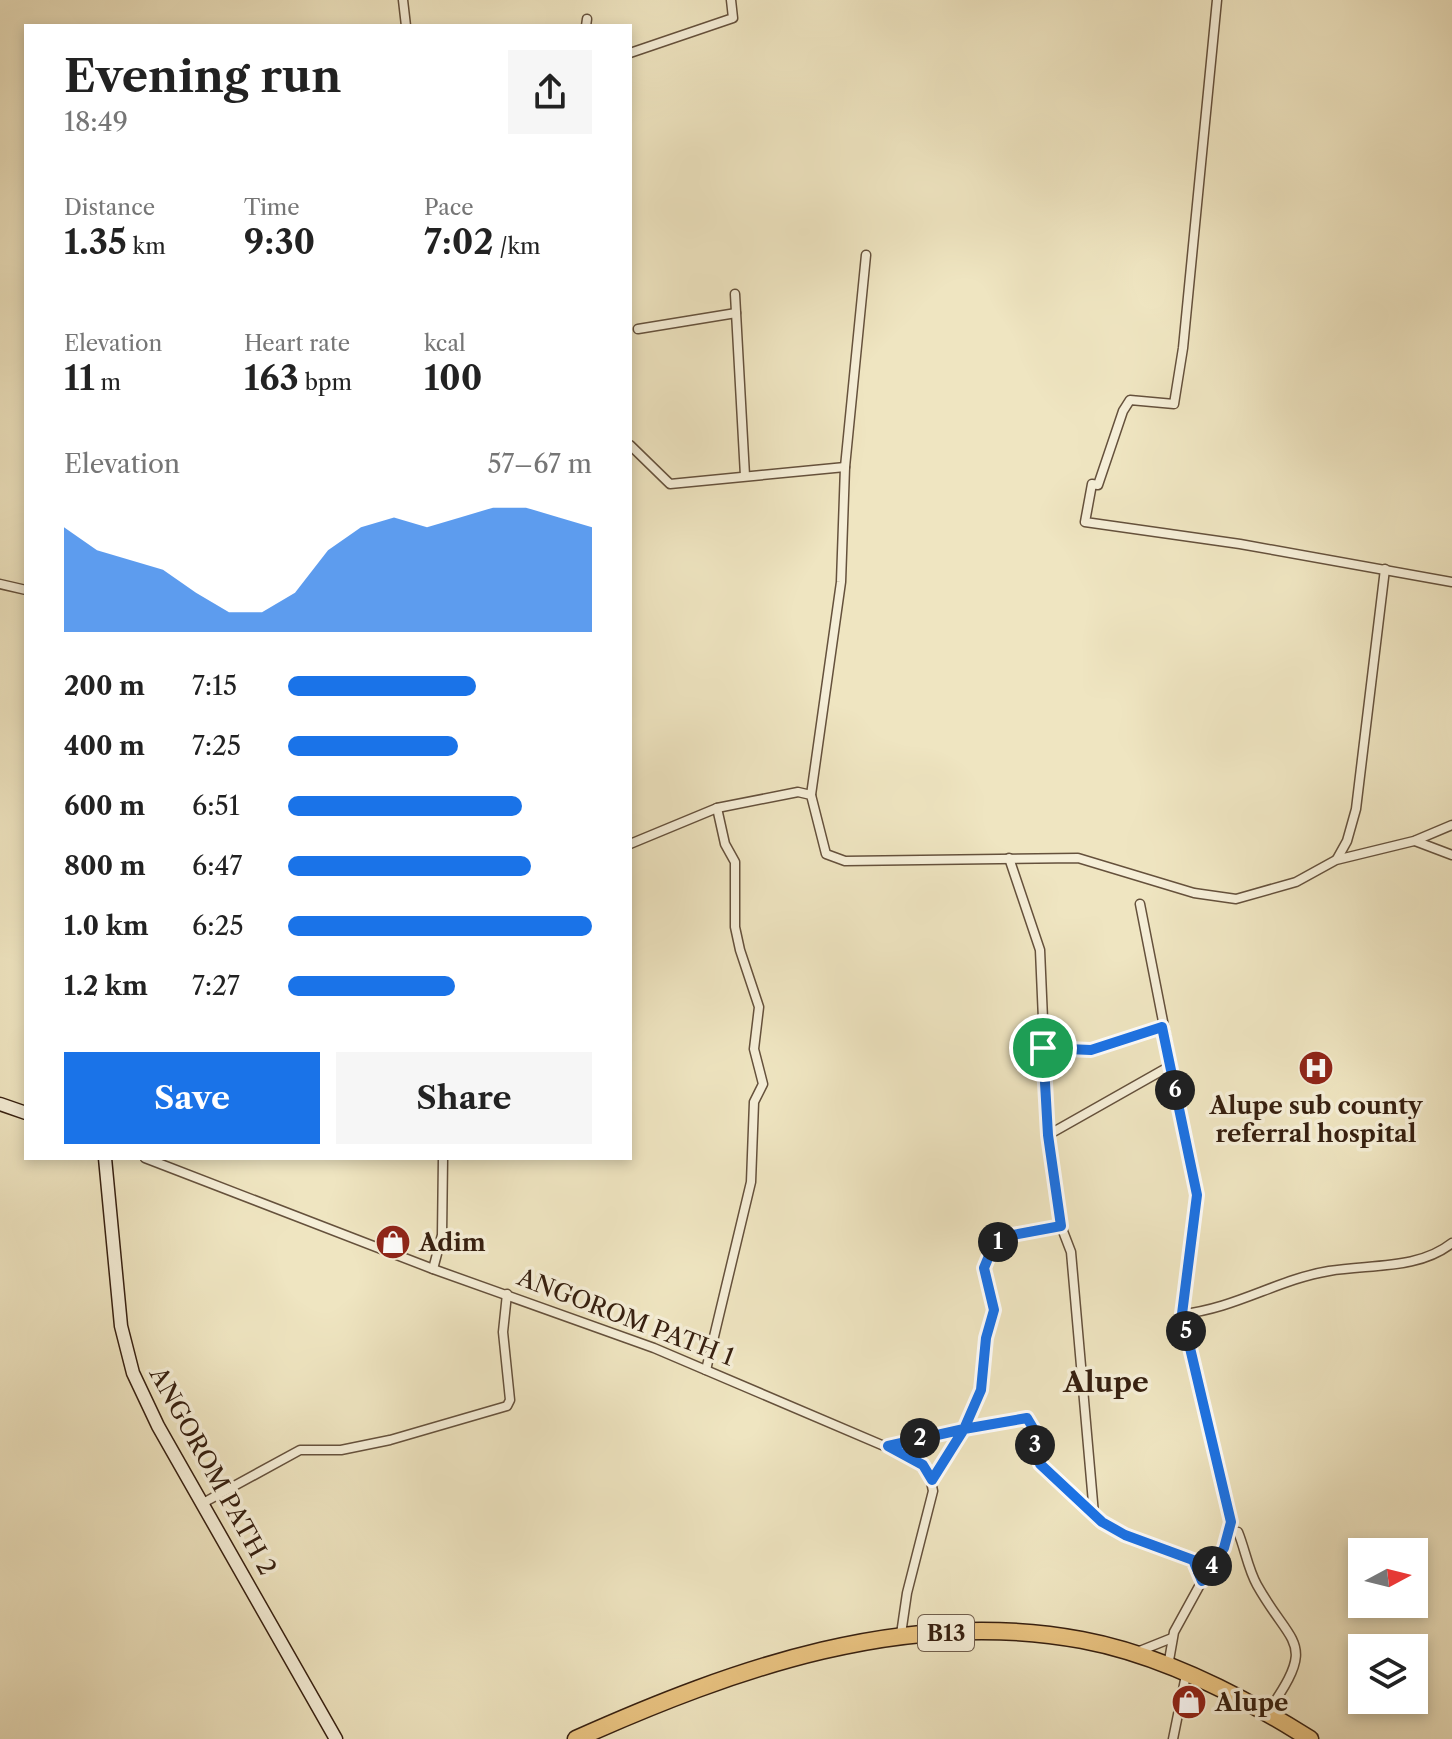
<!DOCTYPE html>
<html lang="en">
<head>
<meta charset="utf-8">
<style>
  body { margin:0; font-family:"Libre Caslon Text",serif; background:#f6f6f6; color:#222; height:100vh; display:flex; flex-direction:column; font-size:30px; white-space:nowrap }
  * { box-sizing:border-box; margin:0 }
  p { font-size:26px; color:#767676 }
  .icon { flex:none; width:44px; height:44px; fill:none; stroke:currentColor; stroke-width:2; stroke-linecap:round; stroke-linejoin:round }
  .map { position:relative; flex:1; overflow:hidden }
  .sheet { position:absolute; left:24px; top:24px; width:608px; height:1136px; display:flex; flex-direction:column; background:#fff; border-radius:0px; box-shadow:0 4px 12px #0003 }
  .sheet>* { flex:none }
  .needle { width:52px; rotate:83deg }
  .tools { position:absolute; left:1348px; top:1538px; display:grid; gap:16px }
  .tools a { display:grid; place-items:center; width:80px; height:80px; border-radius:0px; background:#fff; box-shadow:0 4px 12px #0003; font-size:40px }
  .pin { position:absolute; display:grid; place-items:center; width:68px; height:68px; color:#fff; margin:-34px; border:4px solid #fff; border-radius:50%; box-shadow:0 2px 8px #0007 }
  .km { position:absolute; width:40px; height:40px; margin:-20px; border-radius:50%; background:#222; color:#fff; font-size:22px; line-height:40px; text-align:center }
  .round { display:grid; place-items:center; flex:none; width:84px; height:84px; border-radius:0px; background:#f6f6f6 }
  .summary { display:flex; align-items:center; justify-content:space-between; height:136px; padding:0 40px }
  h1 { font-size:44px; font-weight:700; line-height:60px }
  .metrics { display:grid; grid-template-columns:repeat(3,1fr); gap:12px; height:136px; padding:8px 40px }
  .metrics div { display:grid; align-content:center }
  .metrics b { font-size:34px; font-weight:700 }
  .metrics small { font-size:22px; font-weight:400 }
  .metrics p { font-size:22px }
  .chart { height:224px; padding:16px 40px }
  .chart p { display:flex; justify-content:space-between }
  .chart svg { width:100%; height:144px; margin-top:8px; fill:#1a73e8; opacity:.7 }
  .button { display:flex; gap:16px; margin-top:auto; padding:16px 40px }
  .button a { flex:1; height:92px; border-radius:0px; background:#1a73e8; color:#fff; font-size:32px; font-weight:700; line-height:92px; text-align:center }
  .button a+a { background:#f6f6f6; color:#222 }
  ul { padding:0 40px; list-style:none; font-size:26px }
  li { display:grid; grid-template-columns:128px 96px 1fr; align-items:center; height:60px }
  li i { height:20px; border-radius:10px; background:#1a73e8 }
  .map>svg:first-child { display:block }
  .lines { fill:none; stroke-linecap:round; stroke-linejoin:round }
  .street-casing { stroke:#65513c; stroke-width:11 }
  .secondary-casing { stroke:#372010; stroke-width:15 }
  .highway-casing { stroke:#372010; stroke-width:19 }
  .street { stroke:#f5eed7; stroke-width:8 }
  .secondary { stroke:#f5eed7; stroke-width:12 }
  .highway { stroke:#e8c280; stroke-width:16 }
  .route-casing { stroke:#fff; stroke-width:16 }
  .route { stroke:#1a73e8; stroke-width:10 }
  .labels { text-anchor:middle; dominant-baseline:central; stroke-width:7; stroke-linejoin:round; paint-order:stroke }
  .shield { fill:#f5eed7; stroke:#705e4c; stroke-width:2 }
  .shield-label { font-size:22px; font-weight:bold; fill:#372010 }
  .poi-label { font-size:24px; font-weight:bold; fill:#372010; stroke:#f5eed7; text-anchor:start }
  .street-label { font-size:24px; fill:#372010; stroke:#f5eed7 }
  .quarter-label { font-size:28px; font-weight:bold; fill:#372010; stroke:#f5eed7 }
</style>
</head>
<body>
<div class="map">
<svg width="1452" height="1739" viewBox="0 0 1452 1739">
  <rect width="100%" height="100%" fill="#efe5c1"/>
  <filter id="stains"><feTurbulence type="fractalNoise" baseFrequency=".0025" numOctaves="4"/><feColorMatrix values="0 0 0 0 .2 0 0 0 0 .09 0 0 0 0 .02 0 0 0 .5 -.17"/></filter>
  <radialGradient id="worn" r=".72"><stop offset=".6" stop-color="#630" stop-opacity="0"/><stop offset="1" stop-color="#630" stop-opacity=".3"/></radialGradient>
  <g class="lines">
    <defs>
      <g id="street">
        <polyline points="403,0 406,26"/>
        <polyline points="1217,0 1183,348 1174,404 1130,400 1123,411 1098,485 1092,484 1085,522 1240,544 1452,582"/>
        <polyline points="586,26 587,19"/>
        <polyline points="630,53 733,18 731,0"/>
        <polyline points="735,294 745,476"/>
        <polyline points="638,329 736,313"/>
        <polyline points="630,445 670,484 845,467"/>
        <polyline points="0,584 26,590"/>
        <polyline points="811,795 841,582 845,467 866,255"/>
        <polyline points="1415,841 1452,855"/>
        <polyline points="630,844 717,808 798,792 811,795 826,854 845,861 1078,858 1194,893 1236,899 1296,882 1336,860 1414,841 1452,825"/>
        <polyline points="1337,859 1347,841 1356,809 1385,569"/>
        <polyline points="1140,904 1197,1195 1182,1314 1231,1522 1224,1548 1202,1581"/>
        <polyline points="1043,1048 1091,1050 1162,1027"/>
        <polyline points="1048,1135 1170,1066"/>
        <polyline points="145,1158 433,1269 654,1348 917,1460 929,1472 933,1491 907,1593 901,1634"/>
        <polyline points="1061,1226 1071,1252 1094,1514"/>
        <polyline points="433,1269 442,1235 443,1158"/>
        <path d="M1182,1314C1234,1309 1279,1279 1329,1271C1370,1264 1418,1270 1452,1243"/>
        <polyline points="706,1370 751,1182 754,1102 763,1084 754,1049 759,1007 740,950 735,927 735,862 725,844 717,808"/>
        <polyline points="888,1446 964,1429 981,1390 986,1338 994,1310 984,1268 991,1251 1007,1236 1061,1226 1048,1135 1040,950 1009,858"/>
        <polyline points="932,1480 964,1429 1027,1418 1033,1428 1040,1464 1102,1522 1125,1535 1193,1560 1202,1581 1174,1632 1168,1666"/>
        <polyline points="203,1503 300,1450 341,1450 390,1440 507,1406 510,1400 503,1332 507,1294"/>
        <path d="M1238,1532C1245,1549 1248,1569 1257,1585C1293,1649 1318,1640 1267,1713"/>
        <polyline points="1137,1652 1172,1638"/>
        <polyline points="1173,1739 1186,1675"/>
      </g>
      <g id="secondary">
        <polyline points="0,1104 26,1113"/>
        <polyline points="105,1158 121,1326 133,1373 158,1426 336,1739"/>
      </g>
      <path id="highway" d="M576,1739C735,1668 906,1607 1082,1640C1162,1655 1242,1696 1310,1739"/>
    </defs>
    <!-- street casing -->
    <use href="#street" class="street-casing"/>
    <!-- secondary casing -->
    <use href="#secondary" class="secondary-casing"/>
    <!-- highway casing -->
    <use href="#highway" class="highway-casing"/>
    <!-- street -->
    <use href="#street" class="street"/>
    <!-- secondary -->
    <use href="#secondary" class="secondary"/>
    <!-- highway -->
    <use href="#highway" class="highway"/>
  </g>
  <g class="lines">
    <defs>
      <polyline id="route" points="1043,1048 1048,1135 1061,1226 1007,1236 991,1251 984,1268 994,1310 986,1338 981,1390 964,1429 888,1446 923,1465 932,1480 964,1429 1027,1418 1033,1428 1040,1464 1102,1522 1125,1535 1193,1560 1202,1581 1224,1548 1231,1522 1182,1314 1197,1195 1162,1027 1091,1050 1043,1048"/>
    </defs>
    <!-- route casing -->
    <use href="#route" class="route-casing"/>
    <!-- route -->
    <use href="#route" class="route"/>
  </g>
  <!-- icons -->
  <defs>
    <symbol id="hospital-disc" viewBox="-11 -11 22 22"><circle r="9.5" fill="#8f2418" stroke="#f5eed7"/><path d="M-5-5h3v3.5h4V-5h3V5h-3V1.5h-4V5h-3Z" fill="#fff"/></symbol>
    <symbol id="shop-disc" viewBox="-11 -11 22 22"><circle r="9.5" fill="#8f2418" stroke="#f5eed7"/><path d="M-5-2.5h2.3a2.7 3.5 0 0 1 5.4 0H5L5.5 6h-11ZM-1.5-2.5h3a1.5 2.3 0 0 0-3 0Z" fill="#fff"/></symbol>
  </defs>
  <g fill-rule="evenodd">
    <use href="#hospital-disc" x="1296" y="1048" width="40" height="40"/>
    <use href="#shop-disc" x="373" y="1222" width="40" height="40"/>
    <use href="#shop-disc" x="1169" y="1682" width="40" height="40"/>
  </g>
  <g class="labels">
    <!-- shield labels -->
    <rect class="shield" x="918" y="1615" width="56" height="36" rx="6"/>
    <g class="shield-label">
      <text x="946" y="1633">B13</text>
    </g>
    <!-- poi labels -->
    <g class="poi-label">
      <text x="1316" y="1105" text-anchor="middle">Alupe sub county<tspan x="1316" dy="28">referral hospital</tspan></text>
      <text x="419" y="1242">Adim</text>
      <text x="1215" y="1702">Alupe</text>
    </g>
    <!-- street labels -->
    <g class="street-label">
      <text transform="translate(626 1317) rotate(21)">ANGOROM PATH 1</text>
      <text transform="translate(213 1471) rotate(61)">ANGOROM PATH 2</text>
    </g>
    <!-- quarter labels -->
    <g class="quarter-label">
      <text x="1106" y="1382">Alupe</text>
    </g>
  </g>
  <rect width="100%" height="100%" filter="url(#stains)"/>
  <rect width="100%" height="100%" fill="url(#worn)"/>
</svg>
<div class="tools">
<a><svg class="needle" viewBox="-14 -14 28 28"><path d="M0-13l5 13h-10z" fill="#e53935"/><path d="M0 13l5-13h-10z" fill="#767676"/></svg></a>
<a><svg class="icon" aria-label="layers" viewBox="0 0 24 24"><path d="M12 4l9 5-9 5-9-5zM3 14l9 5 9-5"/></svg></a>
</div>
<div class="pin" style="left:1043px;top:1048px;background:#1e9e55"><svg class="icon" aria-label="arrive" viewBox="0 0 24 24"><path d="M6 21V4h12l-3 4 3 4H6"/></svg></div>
<b class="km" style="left:998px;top:1242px">1</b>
<b class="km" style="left:920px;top:1438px">2</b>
<b class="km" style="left:1035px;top:1445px">3</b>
<b class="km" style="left:1212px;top:1566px">4</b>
<b class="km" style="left:1186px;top:1331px">5</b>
<b class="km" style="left:1175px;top:1090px">6</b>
<section class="sheet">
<div class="summary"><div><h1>Evening run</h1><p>18:49</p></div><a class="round"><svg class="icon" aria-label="share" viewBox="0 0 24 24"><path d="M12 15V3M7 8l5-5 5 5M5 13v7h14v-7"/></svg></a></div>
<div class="metrics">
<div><p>Distance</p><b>1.35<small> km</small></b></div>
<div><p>Time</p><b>9:30</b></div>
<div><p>Pace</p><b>7:02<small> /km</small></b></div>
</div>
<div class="metrics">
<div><p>Elevation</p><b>11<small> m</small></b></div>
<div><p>Heart rate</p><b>163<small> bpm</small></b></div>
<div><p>kcal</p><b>100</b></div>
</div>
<div class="chart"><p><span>Elevation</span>57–67 m</p>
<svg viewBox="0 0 160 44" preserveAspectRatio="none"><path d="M0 44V12L10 19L20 22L30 25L40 32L50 38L60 38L70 32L80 19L90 12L100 9L110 12L120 9L130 6L140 6L150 9L160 12V44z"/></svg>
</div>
<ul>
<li><b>200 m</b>7:15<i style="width:62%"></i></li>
<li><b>400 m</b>7:25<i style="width:56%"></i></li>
<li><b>600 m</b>6:51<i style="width:77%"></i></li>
<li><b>800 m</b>6:47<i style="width:80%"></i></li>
<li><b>1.0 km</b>6:25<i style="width:100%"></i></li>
<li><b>1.2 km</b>7:27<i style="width:55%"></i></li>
</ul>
<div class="button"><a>Save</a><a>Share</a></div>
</section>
</div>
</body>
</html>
